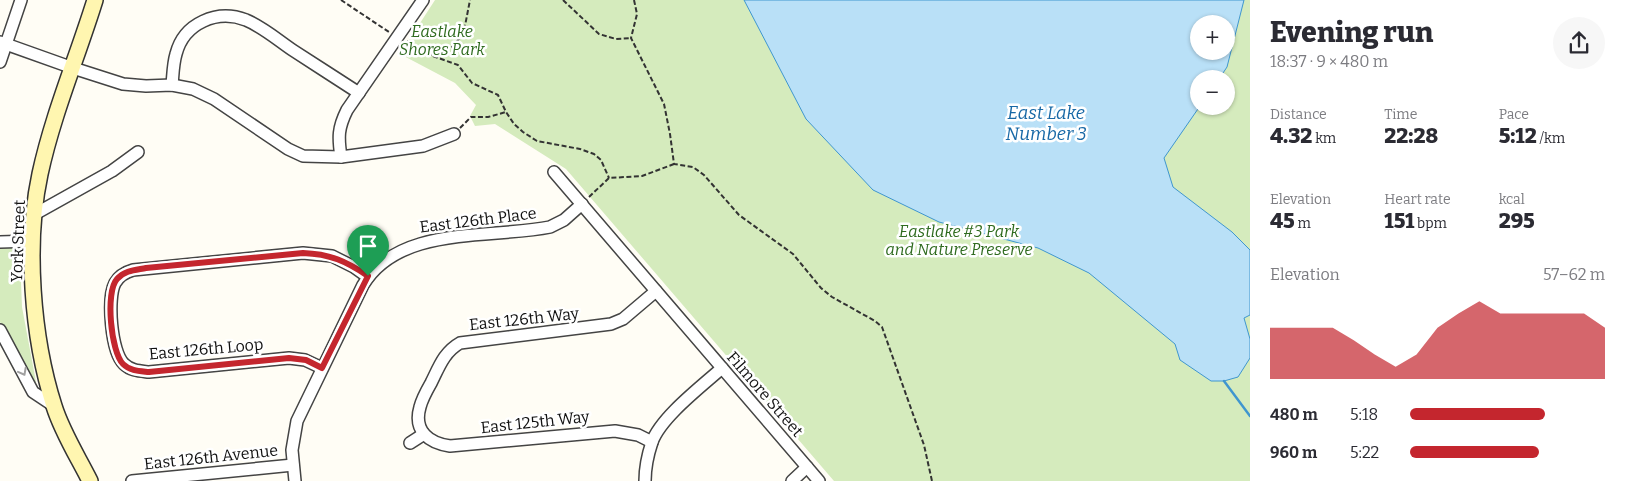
<!DOCTYPE html>
<html lang="en">
<head>
<meta charset="utf-8">
<style>
  body { margin:0; font-family:Bitter,serif; background:#f7f7f7; color:#2b2b33; height:100vh; display:flex; flex-direction:column; font-size:19px; white-space:nowrap }
  * { box-sizing:border-box; margin:0 }
  p { font-size:16px; color:#7c7c81 }
  .icon { flex:none; width:28px; height:28px; fill:none; stroke:currentColor; stroke-width:2; stroke-linecap:round; stroke-linejoin:round }
  .map { position:relative; flex:1; overflow:hidden }
  .sheet { display:flex; flex-direction:column; background:#fff; width:375px }
  .sheet>* { flex:none }
  .tools { position:absolute; left:1190px; top:15px; display:grid; gap:10px }
  .tools a { display:grid; place-items:center; width:45px; height:45px; border-radius:50%; background:#fff; box-shadow:0 1px 4px #0004; font-size:25px }
  .pin { position:absolute; display:grid; place-items:center; width:42px; height:42px; color:#fff; margin:-51px -21px; border-radius:50% 50% 50% 0; rotate:-45deg; box-shadow:0 0 5px #0007 }
  .pin .icon { rotate:45deg }
  .round { display:grid; place-items:center; flex:none; width:52px; height:52px; border-radius:26px; background:#f7f7f7 }
  .summary { display:flex; align-items:center; justify-content:space-between; height:85px; padding:0 20px }
  h1 { font-size:28px; font-weight:800; line-height:38px }
  .stats { display:grid; grid-template-columns:repeat(3,1fr); gap:8px; height:85px; padding:5px 20px }
  .stats div { display:grid; align-content:center }
  .stats b { font-size:21px; font-weight:800 }
  .stats small { font-size:14px; font-weight:400 }
  .stats p { font-size:14px }
  .chart { height:140px; padding:10px 20px }
  .chart p { display:flex; justify-content:space-between }
  .chart svg { width:100%; height:90px; margin-top:5px; fill:#c4262e; opacity:.7 }
  ul { padding:0 20px; list-style:none; font-size:16px }
  li { display:grid; grid-template-columns:80px 60px 1fr; align-items:center; height:38px }
  li i { height:12px; border-radius:6px; background:#c4262e }
  main { display:flex; flex:1; min-height:0 }
  .map>svg:first-child { display:block }
  .green { fill:#d5ebbd; fill-rule:evenodd }
  .water { fill:#b9e0f7; stroke:#3f96cf; fill-rule:evenodd }
  .lines { fill:none; stroke-linecap:round; stroke-linejoin:round }
  .stream { stroke:#3f96cf; stroke-width:2.5 }
  .street-casing { stroke:#444; stroke-width:14 }
  .secondary-casing { stroke:#333; stroke-width:18 }
  .path { stroke:#333; stroke-width:2; stroke-dasharray:5 2.5; stroke-linecap:butt }
  .street { stroke:#fff; stroke-width:11 }
  .secondary { stroke:#fff6b0; stroke-width:15 }
  .oneway { stroke:#a0a0a0 }
  .route-casing { stroke:#fff; stroke-width:10 }
  .route { stroke:#c4262e; stroke-width:6 }
  .labels { text-anchor:middle; dominant-baseline:central; stroke-width:5; stroke-linejoin:round; paint-order:stroke }
  .park-label { font-size:16px; font-style:italic; fill:#2f6b1f; stroke:#fff }
  .street-label { font-size:16px; fill:#111; stroke:#fff }
  .water-label { font-size:18px; font-style:italic; fill:#1768a6; stroke:#fff }
</style>
</head>
<body>
<main>
<div class="map">
<svg width="1250" height="481" viewBox="0 0 1250 481">
  <rect width="100%" height="100%" fill="#fffdf5"/>
  <!-- green -->
  <g class="green">
    <path d="M435,0H1250V481H834L566,169L495,124L475,126L470,116L476,105L455,83L400,54ZM1199,24H1226V51H1199ZM1199,79H1226V106H1199Z"/>
    <polygon points="0,247 14,247 20,256 22,307 36,382 33,383 0,322"/>
  </g>
  <!-- water -->
  <path class="water" d="M744,0H1244L1227,67L1219,79H1199L1200,106L1164,158L1173,187L1232,232L1250,250V315L1244,318L1250,339V358L1238,377L1224,381H1211L1180,360L1175,344L1089,273L1038,248L939,222L873,190L806,119ZM1199,24H1226V51H1199Z"/>
  <g class="lines">
    <!-- stream -->
    <polyline class="stream" points="1224,381 1250,416"/>
    <defs>
      <g id="street">
        <polyline points="0,42 73,68 123,84 146,86 172,85 193,89 214,99 288,149 303,156 341,157 423,146 454,134"/>
        <polyline points="0,62 21,0"/>
        <path d="M172,85C173,75 173,64 176,54C184,23 217,9 246,20C263,27 279,41 294,51C316,65 337,79 359,93"/>
        <path d="M341,157C338,137 338,128 347,110L423,0"/>
        <polyline points="554,172 819,481"/>
        <polyline points="35,214 112,171 138,152"/>
        <polyline points="0,242 32,241"/>
        <polyline points="0,330 33,392 54,406"/>
        <path d="M322,368L305,360L289,358L149,372C140,371 131,371 124,364C111,352 107,298 115,283C119,276 126,272 133,270L303,253L332,256L354,267L368,277"/>
        <path d="M652,442L638,435L615,431L450,446C429,443 413,431 420,407C422,399 427,390 431,383C439,367 444,352 460,343L611,324L623,319L656,291"/>
        <polyline points="410,443 424,434"/>
        <polyline points="132,481 293,465"/>
        <path d="M295,481L292,450L297,421L363,285C399,225 490,239 550,227L564,220L582,204"/>
        <path d="M645,481C645,469 648,454 652,442C661,417 702,386 722,368"/>
        <polyline points="792,481 807,467"/>
      </g>
      <path id="secondary" d="M90,481C78,457 62,432 54,406C32,337 25,244 40,174C53,114 77,58 95,0"/>
    </defs>
    <!-- street casing -->
    <use href="#street" class="street-casing"/>
    <!-- secondary casing -->
    <use href="#secondary" class="secondary-casing"/>
    <!-- path -->
    <g class="path">
      <polyline points="341,0 389,32"/>
      <polyline points="563,0 599,34 616,39 631,38"/>
      <polyline points="634,0 637,14 631,38 664,104 670,134 674,164 693,167 704,175 739,215 793,254 821,288 832,297 875,321 882,327 924,445 932,481"/>
      <polyline points="407,41 430,55 458,65 472,83 498,95 506,112 514,124 523,132 537,141 580,149 594,154 601,160 609,178"/>
      <polyline points="430,55 454,46 464,31 470,0"/>
      <polyline points="460,128 471,117 488,117 506,112"/>
      <polyline points="589,197 609,178 642,176 674,164"/>
    </g>
    <!-- street -->
    <use href="#street" class="street"/>
    <!-- secondary -->
    <use href="#secondary" class="secondary"/>
  </g>
  <!-- one-way arrows -->
  <defs><path id="oneway-chevron" d="M-2-3.5L2.5 0L-2 3.5" fill="none" stroke-width="1.6" stroke-linecap="round" stroke-linejoin="round" transform="scale(1.25)"/></defs>
  <use class="oneway" href="#oneway-chevron" transform="translate(23 372) rotate(62)"/>
  <g class="lines">
    <defs>
      <path id="route" d="M303,253C330,254 346,261 368,276L322,368L306,360L289,358L149,372C140,371 130,371 123,364C111,352 105,292 117,279C125,270 136,270 146,268Z"/>
    </defs>
    <!-- route casing -->
    <use href="#route" class="route-casing"/>
    <!-- route -->
    <use href="#route" class="route"/>
  </g>
  <g class="labels">
    <!-- park labels -->
    <g class="park-label">
      <text x="442" y="31">Eastlake<tspan x="442" dy="18">Shores Park</tspan></text>
      <text x="959" y="231">Eastlake #3 Park<tspan x="959" dy="18">and Nature Preserve</tspan></text>
    </g>
    <!-- street labels -->
    <g class="street-label">
      <text transform="translate(478 220) rotate(-7)">East 126th Place</text>
      <text transform="translate(18 241) rotate(-88)">York Street</text>
      <text transform="translate(524 319) rotate(-6)">East 126th Way</text>
      <text transform="translate(206 349) rotate(-5)">East 126th Loop</text>
      <text transform="translate(765 394) rotate(49)">Filmore Street</text>
      <text transform="translate(535 422) rotate(-6)">East 125th Way</text>
      <text transform="translate(211 457) rotate(-6)">East 126th Avenue</text>
    </g>
    <!-- water labels -->
    <g class="water-label">
      <text x="1046" y="113">East Lake<tspan x="1046" dy="21">Number 3</tspan></text>
    </g>
  </g>
</svg>
<div class="tools">
<a>+</a>
<a>−</a>
</div>
<div class="pin" style="left:368px;top:276px;background:#1e9e55"><svg class="icon" aria-label="arrive" viewBox="0 0 24 24"><path d="M6 21V4h12l-3 4 3 4H6"/></svg></div>
</div>
<section class="sheet">
<div class="summary"><div><h1>Evening run</h1><p>18:37 · 9 × 480 m</p></div><a class="round"><svg class="icon" aria-label="share" viewBox="0 0 24 24"><path d="M12 15V3M7 8l5-5 5 5M5 13v7h14v-7"/></svg></a></div>
<div class="stats">
<div><p>Distance</p><b>4.32<small> km</small></b></div>
<div><p>Time</p><b>22:28</b></div>
<div><p>Pace</p><b>5:12<small> /km</small></b></div>
</div>
<div class="stats">
<div><p>Elevation</p><b>45<small> m</small></b></div>
<div><p>Heart rate</p><b>151<small> bpm</small></b></div>
<div><p>kcal</p><b>295</b></div>
</div>
<div class="chart"><p><span>Elevation</span>57–62 m</p>
<svg viewBox="0 0 160 44" preserveAspectRatio="none"><path d="M0 44V19L10 19L20 19L30 19L40 25L50 32L60 38L70 32L80 19L90 12L100 6L110 12L120 12L130 12L140 12L150 12L160 19V44z"/></svg>
</div>
<ul>
<li><b>480 m</b>5:18<i style="width:69%"></i></li>
<li><b>960 m</b>5:22<i style="width:66%"></i></li>
</ul>
</section>
</main>
</body>
</html>
